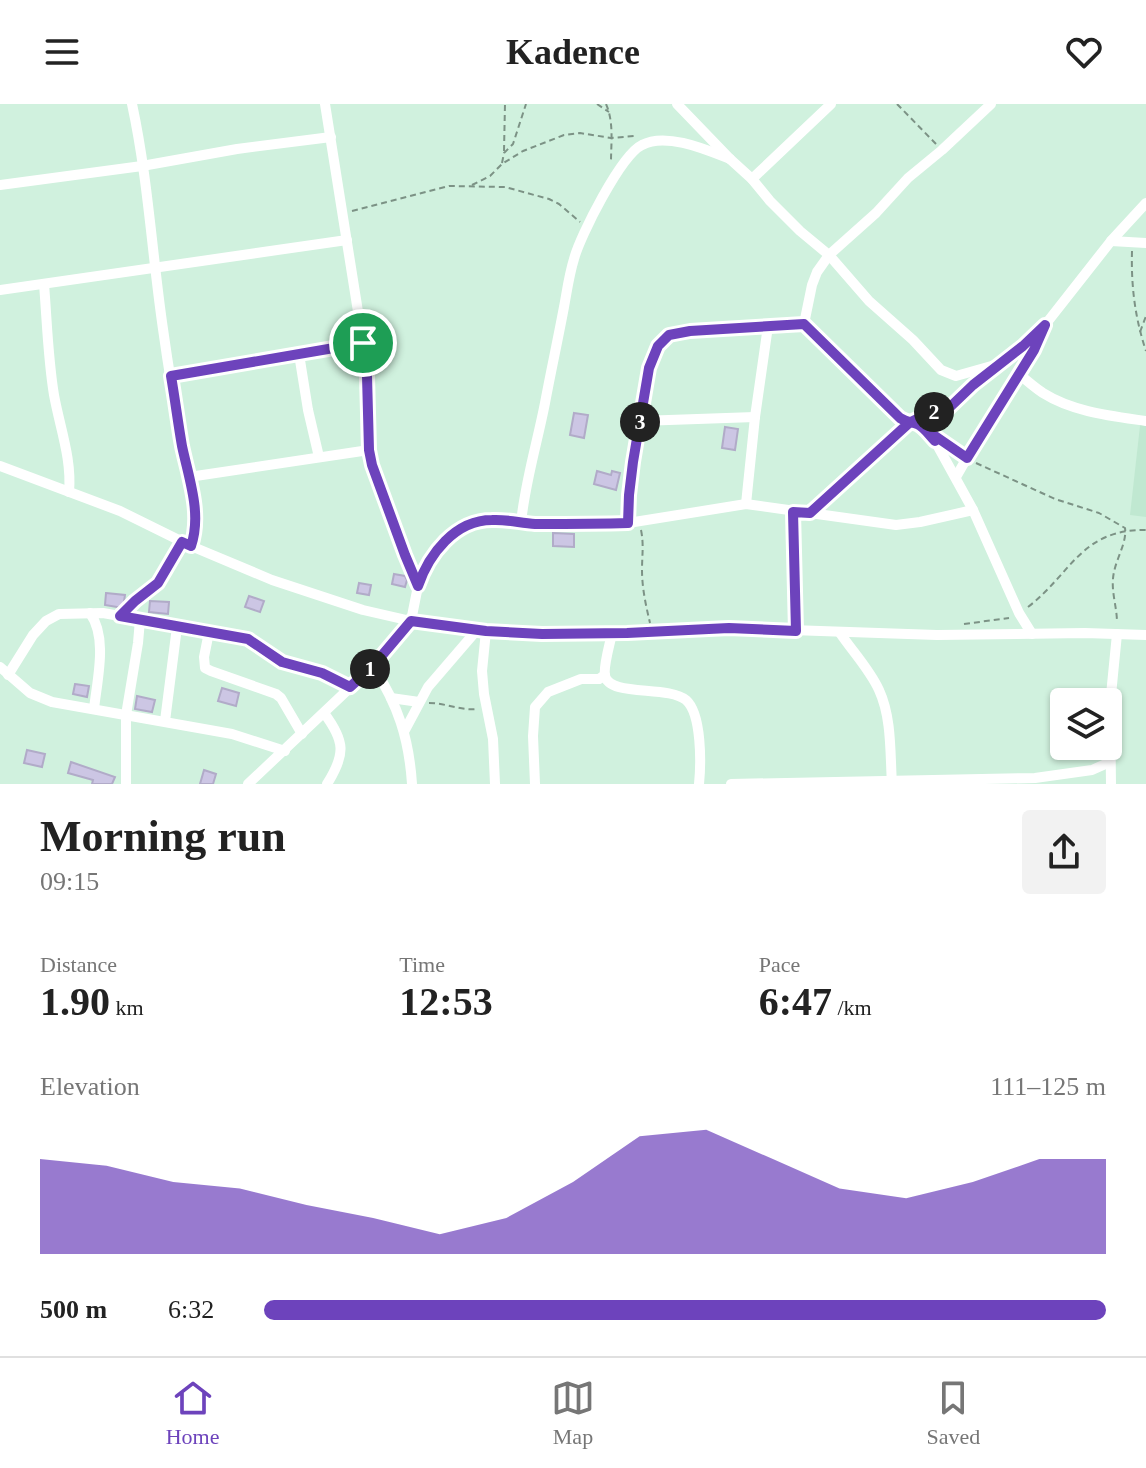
<!DOCTYPE html>
<html lang="en">
<head>
<meta charset="utf-8">
<style>
  body { margin:0; font-family:"Times New Roman",serif; background:#f2f2f2; color:#222; height:100vh; display:flex; flex-direction:column; font-size:30px; white-space:nowrap }
  * { box-sizing:border-box; margin:0 }
  p { font-size:26px; color:#767676 }
  .icon { flex:none; width:44px; height:44px; fill:none; stroke:currentColor; stroke-width:2; stroke-linecap:round; stroke-linejoin:round }
  .map { position:relative; height:680px; overflow:hidden }
  .drawer { display:flex; flex-direction:column; background:#fff; flex:1 }
  .drawer>* { flex:none }
  .fabs { position:absolute; left:1050px; top:584px; display:grid; gap:16px }
  .fabs a { display:grid; place-items:center; width:72px; height:72px; border-radius:8px; background:#fff; box-shadow:0 2px 6px #0004; font-size:40px }
  .pin { position:absolute; display:grid; place-items:center; width:68px; height:68px; color:#fff; margin:-34px; border:4px solid #fff; border-radius:50%; box-shadow:0 2px 8px #0007 }
  .km { position:absolute; width:40px; height:40px; margin:-20px; border-radius:50%; background:#222; color:#fff; font-size:22px; line-height:40px; text-align:center }
  .round { display:grid; place-items:center; flex:none; width:84px; height:84px; border-radius:8px; background:#f2f2f2 }
  .headline { display:flex; align-items:center; justify-content:space-between; height:136px; padding:0 40px }
  h1 { font-size:44px; font-weight:600; line-height:60px }
  .figures { display:grid; grid-template-columns:repeat(3,1fr); gap:12px; height:136px; padding:8px 40px }
  .figures div { display:grid; align-content:center }
  .figures b { font-size:40px; font-weight:600 }
  .figures small { font-size:22px; font-weight:400 }
  .figures p { font-size:22px }
  .chart { height:224px; padding:16px 40px }
  .chart p { display:flex; justify-content:space-between }
  .chart svg { width:100%; height:144px; margin-top:8px; fill:#6d43bc; opacity:.7 }
  ul { padding:0 40px; list-style:none; font-size:26px }
  li { display:grid; grid-template-columns:128px 96px 1fr; align-items:center; height:60px }
  li i { height:20px; border-radius:10px; background:#6d43bc }
  header { display:flex; justify-content:space-between; align-items:center; height:104px; padding:0 40px; background:#fff; font-size:36px; font-weight:600 }
  .dock { display:flex; justify-content:space-around; align-items:center; height:112px; border-top:2px solid #e0e0e0; background:#fff; font-size:22px; color:#767676 }
  .dock a { display:grid; justify-items:center; gap:4px }
  .dock .active { color:#6d43bc }
  .map>svg:first-child { display:block }
  .built { fill:#c0e8d1 }
  .building { fill:#ccc6e4; stroke:#b1abc8; stroke-width:2 }
  .lines { fill:none; stroke-linecap:round; stroke-linejoin:round }
  .path { stroke:#7c9285; stroke-width:2; stroke-dasharray:6 4; stroke-linecap:butt }
  .minor { stroke:#fff; stroke-width:10 }
  .route-casing { stroke:#fff; stroke-width:16 }
  .route { stroke:#6d43bc; stroke-width:10 }
</style>
</head>
<body>
<header><svg class="icon" aria-label="menu" viewBox="0 0 24 24"><path d="M4 6h16M4 12h16M4 18h16"/></svg>Kadence<svg class="icon" aria-label="heart" viewBox="0 0 24 24"><path d="M12 20l-8-8c-3-5 5-10 8-4 3-6 11-1 8 4z"/></svg></header>
<div class="map">
<svg width="1146" height="680" viewBox="0 0 1146 680">
  <rect width="100%" height="100%" fill="#d0f1de"/>
  <!-- built -->
  <polygon class="built" points="1141,313 1146,314 1146,413 1130,411"/>
  <!-- building -->
  <g class="building">
    <polygon points="574,309 588,311 584,334 570,331"/>
    <polygon points="725,323 738,325 735,346 722,344"/>
    <polygon points="597,367 611,371 612,367 620,369 616,386 594,380"/>
    <polygon points="553,429 574,430 574,443 553,442"/>
    <polygon points="394,470 405,472 407,476 405,483 392,480"/>
    <polygon points="359,479 371,481 369,491 357,489"/>
    <polygon points="106,489 125,491 123,504 105,501"/>
    <polygon points="249,492 264,497 260,508 245,503"/>
    <polygon points="150,497 169,498 168,510 149,508"/>
    <polygon points="75,580 89,582 87,593 73,590"/>
    <polygon points="222,584 239,589 236,602 218,597"/>
    <polygon points="137,592 155,596 152,608 135,605"/>
    <polygon points="27,646 45,650 42,663 24,659"/>
    <polygon points="71,658 115,673 112,680 92,680 93,676 68,669"/>
    <polygon points="204,666 216,670 213,680 200,680"/>
  </g>
  <g class="lines">
    <!-- path -->
    <g class="path">
      <polyline points="597,0 609,8"/>
      <path d="M606,0C614,18 611,39 611,58"/>
      <polyline points="897,0 936,40"/>
      <polyline points="504,47 505,0"/>
      <polyline points="502,59 504,49 513,40 526,0"/>
      <polyline points="472,81 490,72 502,60 523,47 564,31 580,29 611,34 635,32"/>
      <polyline points="352,107 449,82 505,83 549,95 559,100 580,118"/>
      <path d="M1132,147C1131,182 1135,214 1146,247"/>
      <polyline points="1140,228 1146,212"/>
      <path d="M976,359L1055,395L1099,409L1125,424C1127,438 1117,453 1114,468C1110,486 1117,501 1117,519"/>
      <path d="M641,426C644,440 642,452 642,466C642,484 646,502 650,519"/>
      <polyline points="129,503 158,479 176,447"/>
      <path d="M1028,503C1072,469 1081,425 1146,426"/>
      <polyline points="964,520 1009,514"/>
      <path d="M429,599C446,599 461,607 478,605"/>
    </g>
    <!-- minor -->
    <g class="minor">
      <path d="M132,0C148,74 152,150 163,225C168,261 174,298 181,334C187,369 203,407 191,442"/>
      <polyline points="325,0 363,239 367,272 369,346 372,361 405,451 418,482"/>
      <polyline points="677,0 730,55 752,75 770,97 800,127 829,151 869,197 913,236 941,266 956,272 995,261"/>
      <polyline points="752,75 831,0"/>
      <polyline points="0,81 142,62 237,45 331,33"/>
      <polyline points="1111,137 1146,139"/>
      <path d="M44,180C47,217 48,255 54,291C60,324 72,355 69,388"/>
      <polyline points="0,186 347,136"/>
      <polyline points="804,220 812,181 817,168 829,151 876,109 908,74 942,46 991,0"/>
      <polyline points="299,250 308,306 319,353"/>
      <path d="M1018,269C1026,276 1034,283 1043,289C1073,308 1112,312 1146,317"/>
      <polyline points="171,272 363,239"/>
      <polyline points="640,317 755,313"/>
      <polyline points="0,362 120,407 191,442 272,476 363,506 411,517 486,527 542,530 627,529 729,524 937,531 1085,529 1146,531"/>
      <polyline points="189,373 369,346"/>
      <polyline points="956,373 995,305 1034,246 1044,223"/>
      <polyline points="746,400 755,313 768,222"/>
      <polyline points="793,408 796,527"/>
      <polyline points="810,409 896,421 920,418 973,406"/>
      <path d="M521,419C525,378 537,340 545,299C551,267 558,235 564,203C567,187 569,171 574,155C580,132 621,51 642,41C666,28 707,46 730,55"/>
      <path d="M628,419C629,387 642,244 670,231C680,226 695,227 706,226C739,223 772,224 804,220L888,303L905,318L917,320L935,337"/>
      <path d="M90,509C108,534 97,576 94,605"/>
      <polyline points="486,527 482,567 484,590 493,635 495,680"/>
      <polyline points="209,528 204,553 205,564 211,567 276,590 281,594 302,630"/>
      <path d="M612,529C610,540 603,562 605,572C610,593 668,581 686,596C702,610 701,660 699,680"/>
      <path d="M840,529C853,548 870,566 879,586C892,614 890,650 892,680"/>
      <polyline points="1032,530 1019,509 973,406 935,337 938,319 949,304 973,281 1023,242 1045,221 1111,137 1146,99"/>
      <path d="M373,562C398,601 409,634 412,680"/>
      <polyline points="0,563 30,589 52,598 232,630 285,647"/>
      <polyline points="8,571 33,531 46,517 59,510 103,509 248,535 282,558 322,569 350,583"/>
      <polyline points="391,594 419,598"/>
      <path d="M324,609C345,637 346,650 327,680"/>
      <polyline points="165,617 177,523"/>
      <polyline points="405,626 428,583 477,526"/>
      <polyline points="126,680 126,611 138,539 140,516"/>
      <polyline points="248,680 373,562 411,517 418,482 430,455 440,441 455,429 472,419 488,415 521,419 562,420 628,419 746,400 810,409 909,319 929,309 949,304"/>
      <polyline points="535,680 533,632 535,603 548,588 581,575 599,575 605,571"/>
      <polyline points="731,680 1035,674 1092,666 1110,658"/>
      <polyline points="1111,680 1110,601 1117,530"/>
    </g>
  </g>
  <g class="lines">
    <defs>
      <path id="route" d="M363,239L171,272C175,295 178,319 182,342C189,375 202,410 191,442L182,438L158,479L135,497L120,512L248,535L282,558L322,569L350,583L373,562L411,517L486,527L542,530L627,529L729,524L796,527L793,408L810,409L909,319L929,309L949,304L973,281L1023,242L1045,221L1034,246L967,354L935,332V337C930,332 924,323 917,320C911,318 906,318 900,314L804,220L690,227L669,231L658,242L649,264L633,358L629,391L628,419C597,420 566,420 535,420C520,419 506,415 492,416C455,416 429,450 418,482L405,451L372,361L369,346L367,272L363,239"/>
    </defs>
    <!-- route casing -->
    <use href="#route" class="route-casing"/>
    <!-- route -->
    <use href="#route" class="route"/>
  </g>
</svg>
<div class="fabs">
<a><svg class="icon" aria-label="layers" viewBox="0 0 24 24"><path d="M12 4l9 5-9 5-9-5zM3 14l9 5 9-5"/></svg></a>
</div>
<div class="pin" style="left:363px;top:239px;background:#1e9e55"><svg class="icon" aria-label="arrive" viewBox="0 0 24 24"><path d="M6 21V4h12l-3 4 3 4H6"/></svg></div>
<b class="km" style="left:370px;top:565px">1</b>
<b class="km" style="left:934px;top:308px">2</b>
<b class="km" style="left:640px;top:318px">3</b>
</div>
<section class="drawer">
<div class="headline"><div><h1>Morning run</h1><p>09:15</p></div><a class="round"><svg class="icon" aria-label="share" viewBox="0 0 24 24"><path d="M12 15V3M7 8l5-5 5 5M5 13v7h14v-7"/></svg></a></div>
<div class="figures">
<div><p>Distance</p><b>1.90<small> km</small></b></div>
<div><p>Time</p><b>12:53</b></div>
<div><p>Pace</p><b>6:47<small> /km</small></b></div>
</div>
<div class="chart"><p><span>Elevation</span>111–125 m</p>
<svg viewBox="0 0 160 44" preserveAspectRatio="none"><path d="M0 44V15L10 17L20 22L30 24L40 29L50 33L60 38L70 33L80 22L90 8L100 6L110 15L120 24L130 27L140 22L150 15L160 15V44z"/></svg>
</div>
<ul>
<li><b>500 m</b>6:32<i style="width:100%"></i></li>
</ul>
</section>
<nav class="dock">
<a class="active"><svg class="icon" aria-label="home" viewBox="0 0 24 24"><path d="M3 11l9-7 9 7M6 9v11h12V9"/></svg>Home</a>
<a><svg class="icon" aria-label="map" viewBox="0 0 24 24"><path d="M3 6l6-2 6 2 6-2v14l-6 2-6-2-6 2zM9 4v14M15 6v14"/></svg>Map</a>
<a><svg class="icon" aria-label="saved" viewBox="0 0 24 24"><path d="M7 4h10v16l-5-4-5 4z"/></svg>Saved</a>
</nav>
</body>
</html>
